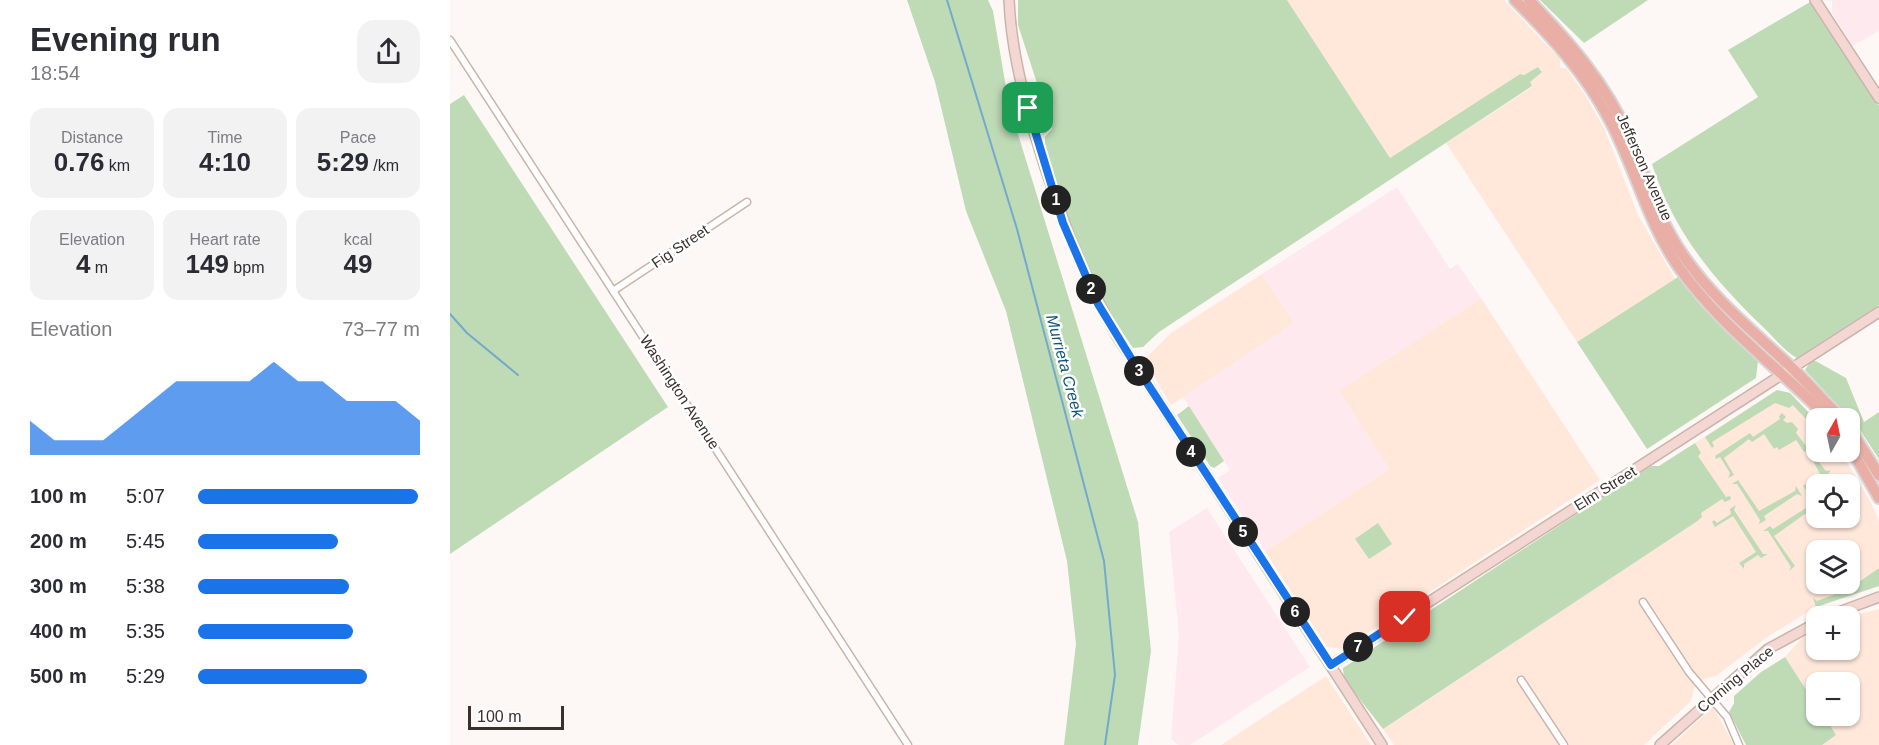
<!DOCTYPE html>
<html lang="en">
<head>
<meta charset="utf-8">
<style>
  body { margin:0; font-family:Arial,sans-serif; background:#f2f2f3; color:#2b2b33; height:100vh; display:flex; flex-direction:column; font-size:22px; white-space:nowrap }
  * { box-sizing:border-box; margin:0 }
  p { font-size:20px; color:#7c7c81 }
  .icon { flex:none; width:33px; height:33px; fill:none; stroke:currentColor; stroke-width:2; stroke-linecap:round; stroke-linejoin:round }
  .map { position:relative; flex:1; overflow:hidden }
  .details { display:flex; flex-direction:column; background:#fff; width:450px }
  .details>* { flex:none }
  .needle { width:39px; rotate:9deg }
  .fabs { position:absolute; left:1356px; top:408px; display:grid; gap:12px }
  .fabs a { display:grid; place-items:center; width:54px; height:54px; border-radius:12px; background:#fff; box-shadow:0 2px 4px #0004; font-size:30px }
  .scale { position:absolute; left:18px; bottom:15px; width:96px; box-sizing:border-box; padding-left:6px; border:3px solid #39312c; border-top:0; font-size:16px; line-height:21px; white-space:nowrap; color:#39312c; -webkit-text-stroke:4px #fff; paint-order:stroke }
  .pin { position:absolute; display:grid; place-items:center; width:51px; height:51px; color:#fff; margin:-26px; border-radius:12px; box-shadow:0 3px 9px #0006 }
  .km { position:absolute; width:30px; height:30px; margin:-15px; border-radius:50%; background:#222; color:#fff; font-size:16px; line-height:30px; text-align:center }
  .round { display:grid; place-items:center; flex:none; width:63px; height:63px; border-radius:18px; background:#f2f2f3 }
  .headline { display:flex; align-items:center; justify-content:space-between; height:102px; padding:0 30px }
  h1 { font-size:33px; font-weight:600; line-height:45px }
  .figures { display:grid; grid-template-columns:repeat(3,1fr); gap:9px; height:102px; padding:6px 30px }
  .figures div { display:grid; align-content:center; border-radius:15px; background:#f2f2f3; text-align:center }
  .figures b { font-size:26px; font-weight:600 }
  .figures small { font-size:16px; font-weight:400 }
  .figures p { font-size:16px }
  .chart { height:168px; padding:12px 30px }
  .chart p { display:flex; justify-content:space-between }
  .chart svg { width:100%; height:108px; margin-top:6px; fill:#1a73e8; opacity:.7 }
  ul { padding:0 30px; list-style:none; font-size:20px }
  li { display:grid; grid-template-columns:96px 72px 1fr; align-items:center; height:45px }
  li i { height:15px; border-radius:8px; background:#1a73e8 }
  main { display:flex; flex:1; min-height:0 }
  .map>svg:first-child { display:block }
  .built { fill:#ffe7da; fill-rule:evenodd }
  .industrial { fill:#fee9ee }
  .green { fill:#bfdbb6 }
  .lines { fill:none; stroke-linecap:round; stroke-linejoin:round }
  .stream { stroke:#73a9cc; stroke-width:2 }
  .street-casing { stroke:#cab4a9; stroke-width:9 }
  .secondary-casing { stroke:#cab4a9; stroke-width:12 }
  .primary-casing { stroke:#d7d6d5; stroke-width:14 }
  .street { stroke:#fff; stroke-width:6 }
  .secondary { stroke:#f4d7d3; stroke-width:9 }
  .primary { stroke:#e9afa6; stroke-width:10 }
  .route-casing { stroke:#fff; stroke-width:12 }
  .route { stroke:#1a73e8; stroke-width:8 }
  .labels { text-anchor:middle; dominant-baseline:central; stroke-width:5; stroke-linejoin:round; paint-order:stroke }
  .street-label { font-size:15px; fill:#39312c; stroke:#fff }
  .water-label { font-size:16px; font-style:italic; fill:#105477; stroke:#fff }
</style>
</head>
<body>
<main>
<section class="details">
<div class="headline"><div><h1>Evening run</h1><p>18:54</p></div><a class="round"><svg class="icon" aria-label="share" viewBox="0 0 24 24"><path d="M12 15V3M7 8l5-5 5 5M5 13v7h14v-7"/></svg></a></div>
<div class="figures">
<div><p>Distance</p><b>0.76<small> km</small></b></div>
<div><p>Time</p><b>4:10</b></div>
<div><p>Pace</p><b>5:29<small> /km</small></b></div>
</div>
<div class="figures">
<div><p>Elevation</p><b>4<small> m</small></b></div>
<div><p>Heart rate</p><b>149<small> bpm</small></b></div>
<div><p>kcal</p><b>49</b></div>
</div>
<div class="chart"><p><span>Elevation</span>73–77 m</p>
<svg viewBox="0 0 160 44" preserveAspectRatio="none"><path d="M0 44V30L10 38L20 38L30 38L40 30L50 22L60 14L70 14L80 14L90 14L100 6L110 14L120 14L130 22L140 22L150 22L160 30V44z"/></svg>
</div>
<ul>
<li><b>100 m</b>5:07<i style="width:99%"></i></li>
<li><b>200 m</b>5:45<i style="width:63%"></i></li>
<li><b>300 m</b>5:38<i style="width:68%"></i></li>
<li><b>400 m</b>5:35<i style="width:70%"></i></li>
<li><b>500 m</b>5:29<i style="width:76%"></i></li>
</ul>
</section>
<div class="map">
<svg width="1429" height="745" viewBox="0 0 1429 745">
  <rect width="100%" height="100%" fill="#fdf8f6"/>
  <!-- built -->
  <g class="built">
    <polygon points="837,0 1054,0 1110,59 1110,68 1116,68 1134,93 1154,128 1188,215 1225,279 1127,342 996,143 1082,87 1079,82 1092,72 1089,67 1074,75 1070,74 940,158"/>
    <polygon points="812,274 844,323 721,405 694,360 721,333"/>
    <polygon points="1031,298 1150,480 893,649 877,647 815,551 939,469 889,391"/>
    <path d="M1327,390L1340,393L1366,420V452H1391L1420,501L1429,521V586L1366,607L1320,635L1266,676L1254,679L1244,688L1241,701L1194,745H944L933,729L1246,522L1209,466ZM1366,484H1400V518H1366ZM1366,550H1400V584H1366Z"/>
    <polygon points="1429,609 1429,745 1371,745 1374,716 1400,716 1400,682 1366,682 1366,705 1335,657 1352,638 1366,631 1366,650 1400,650 1399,616"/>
    <polygon points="876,676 921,745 771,745"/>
    <polygon points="1263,707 1284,745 1222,745"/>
  </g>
  <!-- industrial -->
  <g class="industrial">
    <polygon points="1374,0 1429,0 1429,31 1402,46 1382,13 1382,1"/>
    <polygon points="947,187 1000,269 1008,264 1031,298 889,391 939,469 815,551 768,478 780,470 733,397 844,323 812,274"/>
    <polygon points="757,508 860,667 740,745 729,745 721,739 729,635 719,532"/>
  </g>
  <!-- green -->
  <g class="green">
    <polygon points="457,0 538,0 543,11 559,105 688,522 701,651 688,745 614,745 626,644 617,561 556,311 516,211 485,82"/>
    <polygon points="568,0 837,0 940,158 1070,74 1074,75 1088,67 1092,72 1080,82 1082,86 709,332 693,347 683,348 653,304 621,231 595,146 595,137 602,129 568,25"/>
    <polygon points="1090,0 1198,0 1134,43"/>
    <path d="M1360,2L1429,106V305L1347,358C1335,352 1324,337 1313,327C1264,280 1223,231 1202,164L1308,97L1278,50Z"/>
    <polygon points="14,95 218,407 0,554 0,104"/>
    <polygon points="1228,277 1251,306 1308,361 1306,378 1197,449 1127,342"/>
    <polygon points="1362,359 1396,378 1414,422 1429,412 1429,459 1408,427 1355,370"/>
    <polygon points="1327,390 1340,393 1366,420 1366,430 1343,405 1339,408 1325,403 1262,442 1264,446 1262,448 1255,437"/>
    <polygon points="739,406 774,461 764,468 760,466 727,415"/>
    <polygon points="1332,413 1336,417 1333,420 1337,423 1342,422 1348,429 1346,433 1376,471 1381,470 1377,475 1378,479 1374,476 1358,487 1359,491 1357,492 1353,486 1370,474 1358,451 1354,452 1346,440 1329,450 1327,447 1324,449 1314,434 1302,442 1299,439 1274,458 1284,475 1278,478 1280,473 1270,457 1266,459 1265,456 1300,433 1303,437 1330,419 1329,416"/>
    <polygon points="1245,443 1251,453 1248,456 1276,497 1280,496 1281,499 1275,502 1272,499 1251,513 1252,517 1246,522 933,729 894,679 893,668 1163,490 1201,466 1209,466"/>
    <polygon points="1288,480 1309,511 1345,491 1346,486 1352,496 1347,494 1314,516 1316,520 1309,524 1310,520 1287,484 1282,484"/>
    <polygon points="1356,503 1362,513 1359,511 1324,536 1345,566 1339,571 1341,567 1318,531 1313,531 1320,526 1323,529 1356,508"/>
    <polygon points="1286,505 1284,510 1313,554 1318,554 1311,558 1308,555 1294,564 1294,569 1289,563 1306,552 1283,516 1265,527 1262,522 1264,520 1267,523 1281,514 1280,509"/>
    <polygon points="928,523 942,544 919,559 905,539"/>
    <polygon points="1429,568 1429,586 1366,607 1363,598 1367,601 1399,589"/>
    <polygon points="1335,657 1366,705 1366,716 1374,716 1386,735 1372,745 1296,745 1279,712 1284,703 1284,696 1311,672"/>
  </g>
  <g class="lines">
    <!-- stream -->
    <g class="stream">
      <polyline points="497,0 567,229 654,561 665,675 655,745"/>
      <polyline points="0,314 17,333 68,375"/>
    </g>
    <defs>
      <g id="street">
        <polyline points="0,40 458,745"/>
        <polyline points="163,291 297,202"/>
        <polyline points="1193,602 1239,672 1277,717 1289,745"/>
        <polyline points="1071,680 1114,745"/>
      </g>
      <g id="secondary">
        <path d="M559,0C561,47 572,90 585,135C606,206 631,274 668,338L932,745"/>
        <polyline points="1365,0 1429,98"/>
        <polyline points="1378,616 1429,597"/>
        <polyline points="881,665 1429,312"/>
        <polyline points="1210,745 1318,649 1366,623"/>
      </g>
      <g id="primary">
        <path d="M1065,0C1101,36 1134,72 1158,117C1185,166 1196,219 1228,266C1268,324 1329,368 1378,418"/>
        <path d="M1079,0C1118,41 1155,82 1178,135C1196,176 1207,218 1233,255C1262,298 1303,331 1340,366C1358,383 1374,401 1391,418"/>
        <polyline points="1400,429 1429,475"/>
        <polyline points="1400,447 1429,498"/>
      </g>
    </defs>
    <!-- street casing -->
    <use href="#street" class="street-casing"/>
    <!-- secondary casing -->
    <use href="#secondary" class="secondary-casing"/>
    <!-- primary casing -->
    <use href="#primary" class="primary-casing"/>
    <!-- street -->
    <use href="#street" class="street"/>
    <!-- secondary -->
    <use href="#secondary" class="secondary"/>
    <!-- primary -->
    <use href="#primary" class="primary"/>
  </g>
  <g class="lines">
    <defs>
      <polyline id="route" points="578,108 613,223 648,304 684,363 881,665 955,617"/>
    </defs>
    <!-- route casing -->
    <use href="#route" class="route-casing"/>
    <!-- route -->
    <use href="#route" class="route"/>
  </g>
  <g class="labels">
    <!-- street labels -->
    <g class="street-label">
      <text transform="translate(1195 167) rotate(66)">Jefferson Avenue</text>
      <text transform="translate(230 246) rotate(-34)">Fig Street</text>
      <text transform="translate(230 392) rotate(57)">Washington Avenue</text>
      <text transform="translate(1155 488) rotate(-32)">Elm Street</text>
      <text transform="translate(1285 679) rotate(-40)">Corning Place</text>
    </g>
    <!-- water labels -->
    <g class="water-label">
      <text transform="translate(615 366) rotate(75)">Murrieta Creek</text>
    </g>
  </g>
</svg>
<div class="fabs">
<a><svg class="needle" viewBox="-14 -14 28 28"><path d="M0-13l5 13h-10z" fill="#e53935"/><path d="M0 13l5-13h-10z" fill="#7c7c81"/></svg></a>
<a><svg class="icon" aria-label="locate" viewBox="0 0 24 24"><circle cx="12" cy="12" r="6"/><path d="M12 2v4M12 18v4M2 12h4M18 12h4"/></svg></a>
<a><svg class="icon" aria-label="layers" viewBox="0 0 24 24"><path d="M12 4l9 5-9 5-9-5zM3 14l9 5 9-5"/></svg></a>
<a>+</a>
<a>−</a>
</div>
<div class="scale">100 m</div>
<div class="pin" style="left:578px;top:108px;background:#1e9e55"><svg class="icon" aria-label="arrive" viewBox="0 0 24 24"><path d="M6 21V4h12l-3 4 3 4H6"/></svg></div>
<div class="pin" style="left:955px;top:617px;background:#d93025"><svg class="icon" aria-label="check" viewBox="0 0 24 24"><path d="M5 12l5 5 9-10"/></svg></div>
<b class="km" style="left:606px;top:200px">1</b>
<b class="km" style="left:641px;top:289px">2</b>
<b class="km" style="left:689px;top:371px">3</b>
<b class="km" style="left:741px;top:452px">4</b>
<b class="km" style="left:793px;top:532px">5</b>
<b class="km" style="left:845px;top:612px">6</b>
<b class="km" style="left:908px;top:647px">7</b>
</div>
</main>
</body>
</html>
